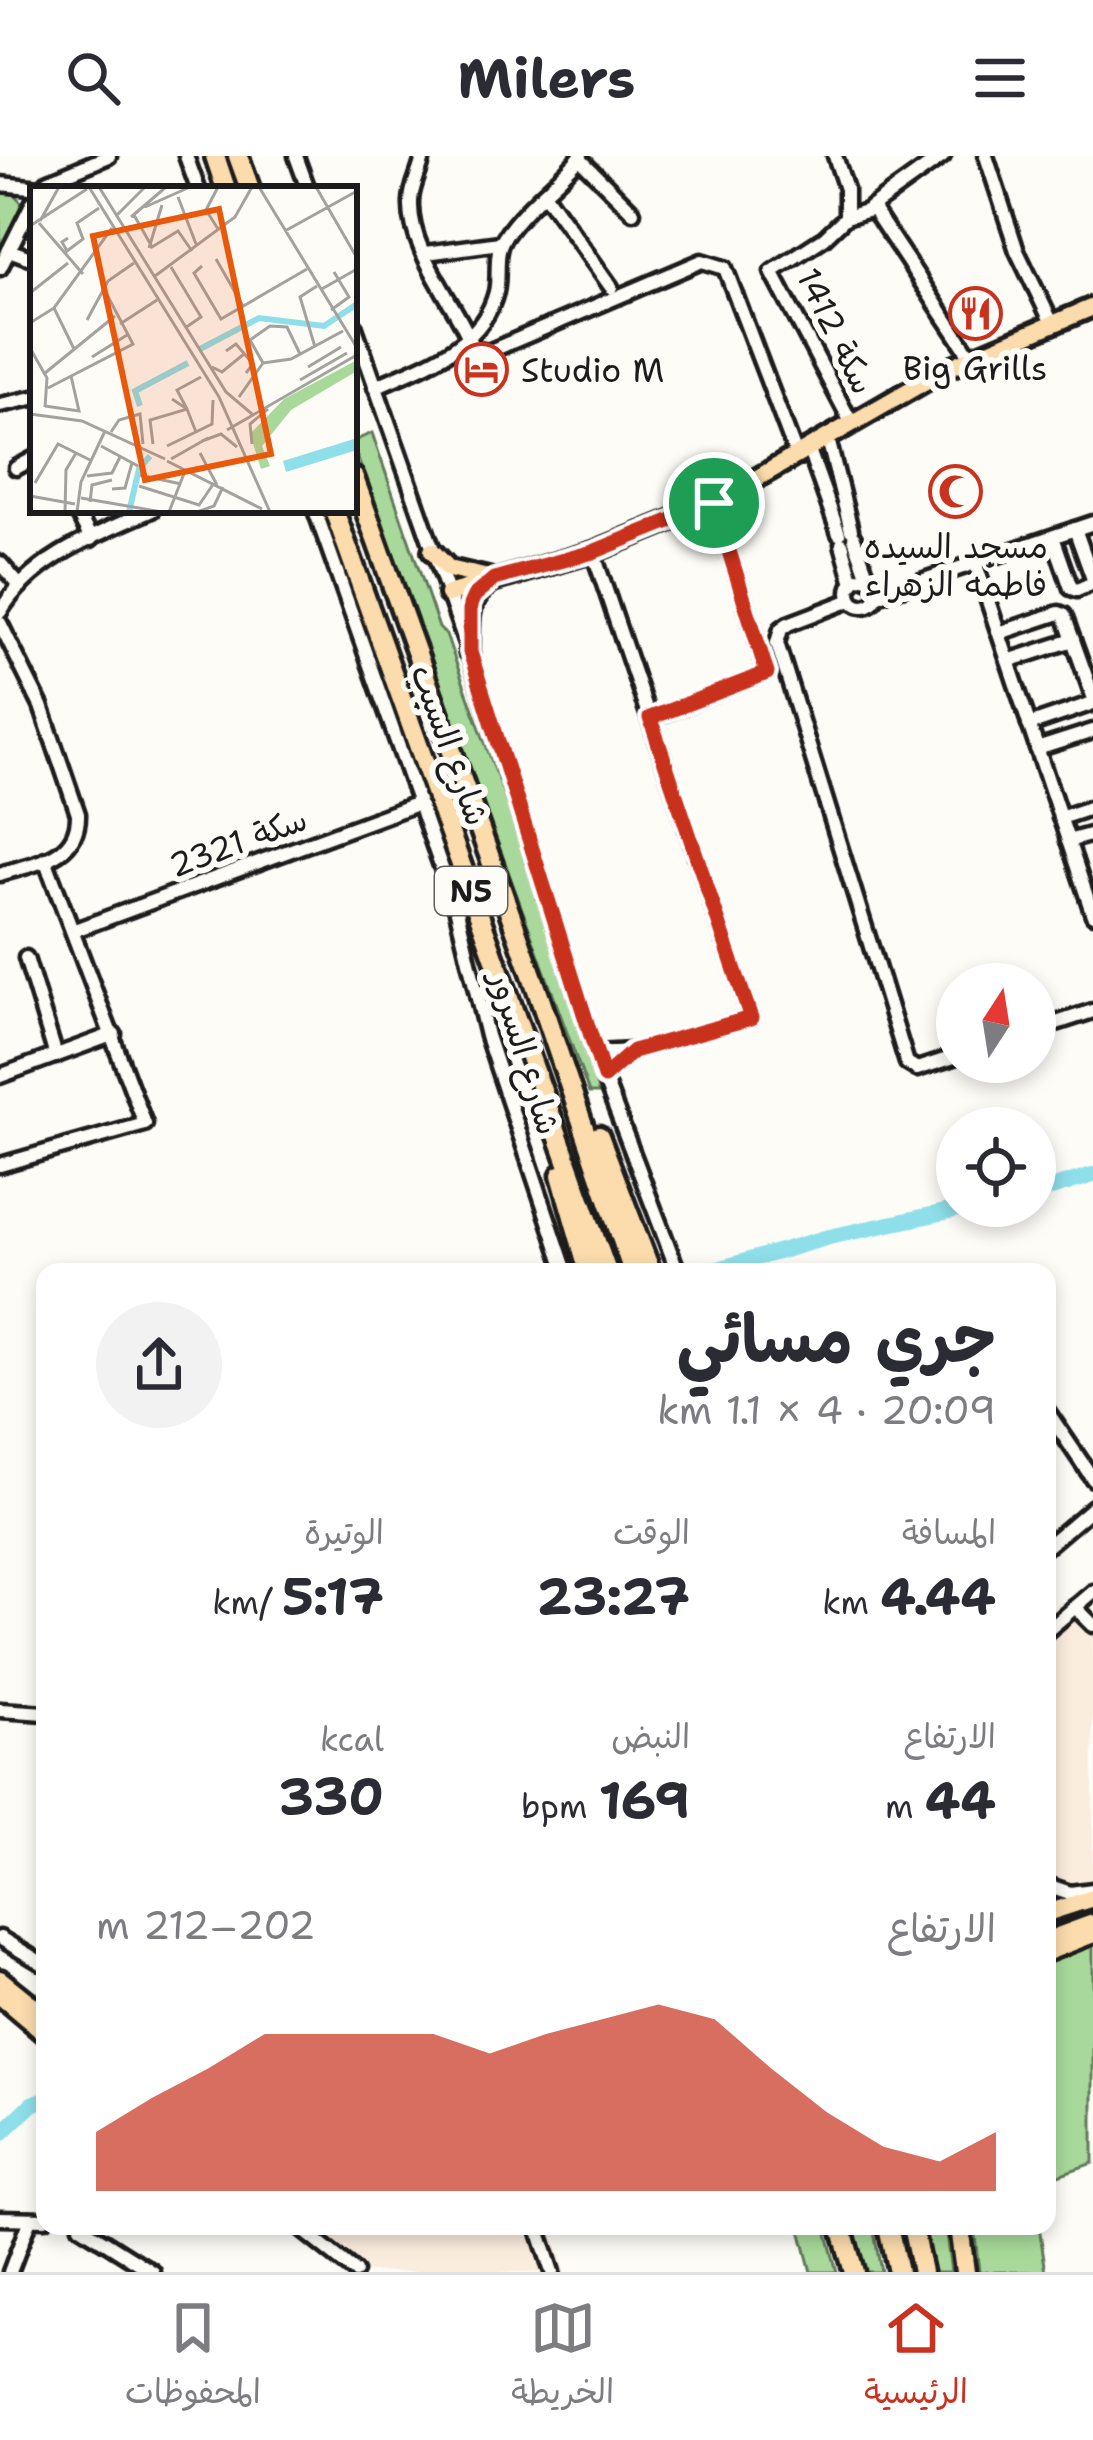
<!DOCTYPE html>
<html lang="ar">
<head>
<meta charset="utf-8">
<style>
  body { margin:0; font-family:"Shantell Sans","Playpen Sans Arabic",sans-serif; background:#f2f2f3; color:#2b2b33; direction:rtl; height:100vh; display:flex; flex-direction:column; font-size:45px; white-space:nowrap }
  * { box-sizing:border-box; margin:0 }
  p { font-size:39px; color:#7c7c81 }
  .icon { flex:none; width:66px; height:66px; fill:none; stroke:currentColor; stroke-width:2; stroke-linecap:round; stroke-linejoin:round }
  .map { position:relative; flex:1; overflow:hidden; direction:ltr }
  .panel { position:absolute; left:36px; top:1107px; width:1020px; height:972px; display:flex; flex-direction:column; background:#fff; border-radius:24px; box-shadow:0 6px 18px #0003; direction:rtl }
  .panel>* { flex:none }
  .needle { width:78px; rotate:12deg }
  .tools { position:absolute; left:936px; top:807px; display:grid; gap:24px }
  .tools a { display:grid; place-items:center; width:120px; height:120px; border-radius:50%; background:#fff; box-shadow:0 6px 18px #0003; font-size:60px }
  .pin { position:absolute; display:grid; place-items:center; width:102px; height:102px; color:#fff; margin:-51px; border:6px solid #fff; border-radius:50%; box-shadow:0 3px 12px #0007 }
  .round { display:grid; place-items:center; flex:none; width:126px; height:126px; border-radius:63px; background:#f2f2f3 }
  .overview { display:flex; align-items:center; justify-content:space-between; height:204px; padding:0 60px }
  h1 { font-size:66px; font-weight:700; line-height:90px }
  .figures { display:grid; grid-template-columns:repeat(3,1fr); gap:18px; height:204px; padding:12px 60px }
  .figures div { display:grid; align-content:center }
  .figures b { font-size:51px; font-weight:700 }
  .figures small { font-size:33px; font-weight:400 }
  .figures p { font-size:33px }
  .chart { height:336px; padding:24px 60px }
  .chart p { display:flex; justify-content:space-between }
  .chart svg { width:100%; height:216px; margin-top:12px; fill:#c8321e; opacity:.7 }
  header { display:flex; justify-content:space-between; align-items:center; height:156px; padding:0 60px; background:#fff; font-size:54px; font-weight:700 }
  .tabs { display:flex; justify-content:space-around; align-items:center; height:168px; border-top:3px solid #e1e1e2; background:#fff; font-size:33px; color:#7c7c81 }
  .tabs a { display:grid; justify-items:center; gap:6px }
  .tabs .active { color:#c8321e }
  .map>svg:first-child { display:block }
  .built { fill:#fbedde }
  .green { fill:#a8d99a; stroke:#627a5b; stroke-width:3 }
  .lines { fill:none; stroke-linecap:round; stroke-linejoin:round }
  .river { stroke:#8edfe9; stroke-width:16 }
  .minor-casing { stroke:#1c1c1c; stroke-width:21 }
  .major-casing { stroke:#1c1c1c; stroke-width:26 }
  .highway-casing { stroke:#1c1c1c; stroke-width:27 }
  .minor { stroke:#fdfcf7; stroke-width:12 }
  .major { stroke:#fcdcac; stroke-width:16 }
  .highway { stroke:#fcdcac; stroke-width:18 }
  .route-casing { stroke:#fff; stroke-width:24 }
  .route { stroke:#c8321e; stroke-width:15 }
  .labels { text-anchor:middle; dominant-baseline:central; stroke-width:12; stroke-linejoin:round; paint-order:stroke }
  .shield { fill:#fdfcf7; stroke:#605f5e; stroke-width:3 }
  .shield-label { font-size:30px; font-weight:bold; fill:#1c1c1c }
  .street-label { font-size:33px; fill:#1c1c1c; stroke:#fdfcf7 }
  .poi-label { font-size:33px; fill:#1c1c1c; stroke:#fdfcf7 }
  .inset-river { fill:none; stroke:#8edfe9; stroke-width:6 }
  .inset-road { fill:none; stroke:#a3a29f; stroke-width:3 }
  .view { fill:#e8590c; fill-opacity:0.15; stroke:#e8590c; stroke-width:6 }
  .inset-edge { fill:none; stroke:#1c1c1c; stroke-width:6 }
</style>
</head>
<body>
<header><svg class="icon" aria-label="menu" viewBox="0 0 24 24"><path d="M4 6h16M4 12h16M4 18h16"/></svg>Milers<svg class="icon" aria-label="search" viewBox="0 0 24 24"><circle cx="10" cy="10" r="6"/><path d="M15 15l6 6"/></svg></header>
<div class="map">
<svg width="1093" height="2116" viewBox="0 0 1093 2116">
  <rect width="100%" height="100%" fill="#fdfcf7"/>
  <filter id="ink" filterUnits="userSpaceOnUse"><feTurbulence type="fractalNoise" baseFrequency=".00833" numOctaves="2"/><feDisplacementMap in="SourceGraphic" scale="24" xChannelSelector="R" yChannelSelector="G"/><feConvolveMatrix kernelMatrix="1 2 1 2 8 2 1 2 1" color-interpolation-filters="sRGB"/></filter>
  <g filter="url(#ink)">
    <!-- built -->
    <g class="built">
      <polygon points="1062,1446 1075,1451 1093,1469 1093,1726 1062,1731 1047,1721 1047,1459"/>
      <polygon points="297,2070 550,2070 565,2116 345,2116 348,2111"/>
    </g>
    <!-- green -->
    <g class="green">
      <polygon points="7,31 26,51 0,104 0,33"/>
      <polygon points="372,277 439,472 446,479 519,680 599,937 589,937 354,292 354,285"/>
      <polygon points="1093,1781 1093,2007 1058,2019 1047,2029 1047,1801"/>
      <polygon points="799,2070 825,2070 837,2116 811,2116"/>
      <polygon points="851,2070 873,2070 881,2116 863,2116"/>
      <polygon points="918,2070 945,2070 951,2116 927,2116"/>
      <polygon points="974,2070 1039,2070 1046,2116 979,2116"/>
    </g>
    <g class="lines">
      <!-- river -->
      <g class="river">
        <polyline points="1035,1037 1093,1019"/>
        <polyline points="708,1116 829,1081 973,1050"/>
        <polyline points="0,1979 32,1948 45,1943"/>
      </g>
      <defs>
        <g id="minor">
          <polyline points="186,0 198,33"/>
          <polyline points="296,0 308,33"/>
          <path d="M423,0C421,15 411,30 411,46C409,96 457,148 474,193L488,196L702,105L725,112L797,301"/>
          <polyline points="835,0 846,33 846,61 824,82 772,116 852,268"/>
          <polyline points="986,0 1017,95 1052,167"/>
          <polyline points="579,2 633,56"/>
          <polyline points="0,28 41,32"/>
          <polyline points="41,33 49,25 109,0"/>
          <polyline points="544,37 611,131"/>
          <polyline points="870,52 943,0"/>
          <polyline points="846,61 873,53 971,201"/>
          <polyline points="9,94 33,103"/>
          <polyline points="426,97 500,87"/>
          <polyline points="0,112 33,46"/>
          <polyline points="354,169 469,496 601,914 678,1116"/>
          <path d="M375,231C421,210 482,192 496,136C500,119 494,97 504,82C525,50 557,28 581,0"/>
          <polyline points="0,249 33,242"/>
          <polyline points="828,283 851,374"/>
          <polyline points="809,294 839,378"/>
          <polyline points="16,312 33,303"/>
          <polyline points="76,354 91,383"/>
          <polyline points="315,354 457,755 487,880 566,1116"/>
          <polyline points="1075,373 1093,423"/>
          <polyline points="1053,381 1071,432 1077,434 1093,427"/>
          <polyline points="854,382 869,424"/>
          <polyline points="842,388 853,427"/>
          <polyline points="593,396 751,862 633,895 596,897"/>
          <polyline points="0,407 20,430"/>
          <polyline points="976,409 1093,759"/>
          <circle cx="863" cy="436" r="14"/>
          <polyline points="877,440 1093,367"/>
          <polyline points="851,444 788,468 781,473 777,487 907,907 917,913 957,900"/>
          <path d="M0,456C32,402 97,378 152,354"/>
          <path d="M0,467L41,550L78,658C79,702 35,707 0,718"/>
          <polyline points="999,477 1059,457 1064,459 1093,540"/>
          <polyline points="1008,505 1073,484"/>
          <polyline points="650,563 767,517 714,347"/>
          <polyline points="1029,569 1093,547"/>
          <polyline points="1037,593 1093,575"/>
          <polyline points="1060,662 1093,651"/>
          <polyline points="1068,685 1093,678"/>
          <polyline points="75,774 419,647"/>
          <polyline points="26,802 56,900"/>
          <polyline points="1035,874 1093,855"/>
          <polyline points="0,920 114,878"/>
          <polyline points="604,921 633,895"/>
          <polyline points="0,1009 145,968 45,703"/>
          <polyline points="1047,1255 1093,1323"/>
          <polyline points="1047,1390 1093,1351"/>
          <polyline points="1075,1451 1093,1469"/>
          <polyline points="1047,1475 1093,1436"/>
          <polyline points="0,1554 45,1557"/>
          <polyline points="1047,1729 1070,1737 1093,1734"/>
          <polyline points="0,1782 45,1809"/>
          <polyline points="0,2062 45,2063"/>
          <polyline points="80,2070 153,2116"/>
          <polyline points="297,2070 355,2116"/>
          <polyline points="537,2070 552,2116"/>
          <polyline points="10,2116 30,2063"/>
        </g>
        <g id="major">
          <polyline points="432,395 449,413 488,422"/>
          <polyline points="448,438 593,396 714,347 948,212 1093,151"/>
          <path d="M469,496C470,467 465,445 490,427"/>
          <polyline points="1047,1757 1093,1742"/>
          <polyline points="1047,1784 1093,1767"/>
          <polyline points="0,1823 45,1859"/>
          <polyline points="0,1840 45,1878"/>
        </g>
        <g id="highway">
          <polyline points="215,0 226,33"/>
          <polyline points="238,0 250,33"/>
          <polyline points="354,322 532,819 633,1116"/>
          <polyline points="334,354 607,1116"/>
          <polyline points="599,980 651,1116"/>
          <polyline points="561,1019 589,1116"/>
          <polyline points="1047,1795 1093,1777"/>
          <polyline points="841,2070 854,2116"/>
          <polyline points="888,2070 898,2116"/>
          <polyline points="912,2070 922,2116"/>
          <polyline points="959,2070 965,2116"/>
        </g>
      </defs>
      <!-- minor casing -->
      <use href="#minor" class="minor-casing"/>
      <!-- major casing -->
      <use href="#major" class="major-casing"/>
      <!-- highway casing -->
      <use href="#highway" class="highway-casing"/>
      <!-- minor -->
      <use href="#minor" class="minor"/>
      <!-- major -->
      <use href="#major" class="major"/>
      <!-- highway -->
      <use href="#highway" class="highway"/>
    </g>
  </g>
  <g class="lines" filter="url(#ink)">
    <defs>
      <polygon id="route" points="714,347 767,517 650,562 751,862 633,895 604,921 470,496 470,449 474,440 494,423 593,396"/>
    </defs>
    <!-- route casing -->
    <use href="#route" class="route-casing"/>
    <!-- route -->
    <use href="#route" class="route"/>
  </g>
  <!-- icons -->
  <defs>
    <symbol id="restaurant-ring" viewBox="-11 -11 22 22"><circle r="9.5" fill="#fdfcf7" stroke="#c8321e" stroke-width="1.5"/><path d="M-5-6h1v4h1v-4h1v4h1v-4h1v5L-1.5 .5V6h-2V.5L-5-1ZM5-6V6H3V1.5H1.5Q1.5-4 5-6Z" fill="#c8321e"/></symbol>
    <symbol id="hotel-ring" viewBox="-11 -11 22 22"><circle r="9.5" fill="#fdfcf7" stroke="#c8321e" stroke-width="1.5"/><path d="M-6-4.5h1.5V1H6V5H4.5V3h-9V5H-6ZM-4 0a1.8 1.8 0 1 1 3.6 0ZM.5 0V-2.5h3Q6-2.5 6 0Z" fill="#c8321e"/></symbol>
    <symbol id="mosque-ring" viewBox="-11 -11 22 22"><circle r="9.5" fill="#fdfcf7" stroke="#c8321e" stroke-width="1.5"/><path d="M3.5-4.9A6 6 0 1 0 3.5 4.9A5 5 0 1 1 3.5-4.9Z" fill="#c8321e"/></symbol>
  </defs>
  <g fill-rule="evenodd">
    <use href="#restaurant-ring" x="946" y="128" width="59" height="59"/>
    <use href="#hotel-ring" x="452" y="184" width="59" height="59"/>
    <use href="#mosque-ring" x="926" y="306" width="59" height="59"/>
  </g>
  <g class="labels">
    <!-- shield labels -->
    <rect class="shield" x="435" y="711" width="72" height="48" rx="9"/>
    <g class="shield-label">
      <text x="471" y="735">N5</text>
    </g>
    <!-- street labels -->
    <g class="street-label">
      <text transform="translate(836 175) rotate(64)">سكة 1412</text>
      <text transform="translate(450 589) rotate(70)">شارع السيب</text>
      <text transform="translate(238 686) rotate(-20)">سكة 2321</text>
      <text transform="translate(525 897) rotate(73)">شارع السرور</text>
    </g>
    <!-- poi labels -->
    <g class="poi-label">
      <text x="975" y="212">Big Grills</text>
      <text x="521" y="214" text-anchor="start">Studio M</text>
      <text x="956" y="390">مسجد السيده<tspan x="956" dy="38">فاطمه الزهراء</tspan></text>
    </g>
  </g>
  <!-- overview -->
  <g transform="translate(30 30)">
    <rect width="327" height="327" fill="#fdfcf7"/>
    <path d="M327,174V185L261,224L232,260L240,280L231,283L220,248L254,213Z" fill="#a8d99a"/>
    <path d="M327,252V264L256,286L253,275Z" fill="#8edfe9"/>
    <path class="inset-river" d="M170,163L229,132L294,140L327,118M110,220L105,205L158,177M99,326L109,283L120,270"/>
    <path class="inset-road" d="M59,1L189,211L240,326M69,1L196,206L222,228M188,1L176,24L188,43M229,1L327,162M286,1L327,72M148,11L166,58M115,21L160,1M87,29L115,1M104,29L122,61L148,45L162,65M101,31L136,1M10,35L29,1M9,37L53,88M0,40L57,3M255,45L327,5M38,52L32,56L37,65L53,53L47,37L69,22M119,62L132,19M186,73L213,120M172,80L164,87L191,133L277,83M141,81L171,131L155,142M125,90L205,31L222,1M290,104L327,83M0,107L38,77M24,122L44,163M301,124L319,111L304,86M57,134L78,95L104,77M0,137L24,122L82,42M90,138L127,114M285,161L270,111L287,100M0,162L17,192L15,221M196,165L206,158L223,178L216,187M62,171L97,149M233,177L220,154L240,140L257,141L270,168M233,177L261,173L313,145M182,181L192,186L214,168M278,181L311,161M15,187L85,130M270,194L317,167M18,202L103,158L74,103M209,211L233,177M142,213L157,223L147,204L171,191M15,220L49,225L41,190M0,228L52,235L135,273M197,244L325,170M81,246L89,234L110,228L113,258M172,255L191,248L207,261M123,258L120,234L157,223L166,246M222,258L220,238L238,223M71,260L108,280M137,260L182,238L183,214M170,267L187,299M141,273L178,252M137,275L232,323M110,289L151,298M57,290L82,287L90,271M5,297L28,258L62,275M109,300L169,319L184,297M82,303L95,302L102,277M0,310L45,318M51,312L132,326M60,316L62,299L82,294M35,326L36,284L46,267M47,326L51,296L75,245M139,326L155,285M167,326L184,320L193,301"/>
    <path class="view" d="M189,23L241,268L115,294L63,50Z"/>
    <rect width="327" height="327" class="inset-edge"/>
  </g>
</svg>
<div class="tools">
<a><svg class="needle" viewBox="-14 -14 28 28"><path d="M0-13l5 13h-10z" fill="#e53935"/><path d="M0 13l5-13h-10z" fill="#7c7c81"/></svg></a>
<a><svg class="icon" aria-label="locate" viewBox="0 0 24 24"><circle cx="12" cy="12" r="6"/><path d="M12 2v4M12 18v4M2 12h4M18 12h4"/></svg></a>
</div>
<div class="pin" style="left:714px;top:347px;background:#1e9e55"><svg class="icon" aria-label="arrive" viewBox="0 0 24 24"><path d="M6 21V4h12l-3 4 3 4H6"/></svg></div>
<section class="panel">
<div class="overview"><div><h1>جري مسائي</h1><p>20:09 · 4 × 1.1 km</p></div><a class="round"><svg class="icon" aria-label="share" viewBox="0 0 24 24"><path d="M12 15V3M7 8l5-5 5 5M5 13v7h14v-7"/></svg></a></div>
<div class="figures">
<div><p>المسافة</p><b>4.44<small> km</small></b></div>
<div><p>الوقت</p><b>23:27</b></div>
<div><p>الوتيرة</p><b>5:17<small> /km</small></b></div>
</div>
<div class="figures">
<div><p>الارتفاع</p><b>44<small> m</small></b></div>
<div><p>النبض</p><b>169<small> bpm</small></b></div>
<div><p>kcal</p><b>330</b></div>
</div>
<div class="chart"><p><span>الارتفاع</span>202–212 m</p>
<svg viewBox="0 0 160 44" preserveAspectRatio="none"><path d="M0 44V32L10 25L20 19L30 12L40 12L50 12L60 12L70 16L80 12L90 9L100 6L110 9L120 19L130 28L140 35L150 38L160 32V44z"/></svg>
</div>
</section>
</div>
<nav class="tabs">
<a class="active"><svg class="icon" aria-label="home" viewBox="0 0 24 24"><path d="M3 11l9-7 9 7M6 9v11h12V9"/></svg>الرئيسية</a>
<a><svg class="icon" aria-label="map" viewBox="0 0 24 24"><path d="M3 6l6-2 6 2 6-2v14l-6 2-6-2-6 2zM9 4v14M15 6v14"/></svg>الخريطة</a>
<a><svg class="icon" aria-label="saved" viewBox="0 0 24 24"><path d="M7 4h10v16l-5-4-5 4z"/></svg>المحفوظات</a>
</nav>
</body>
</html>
